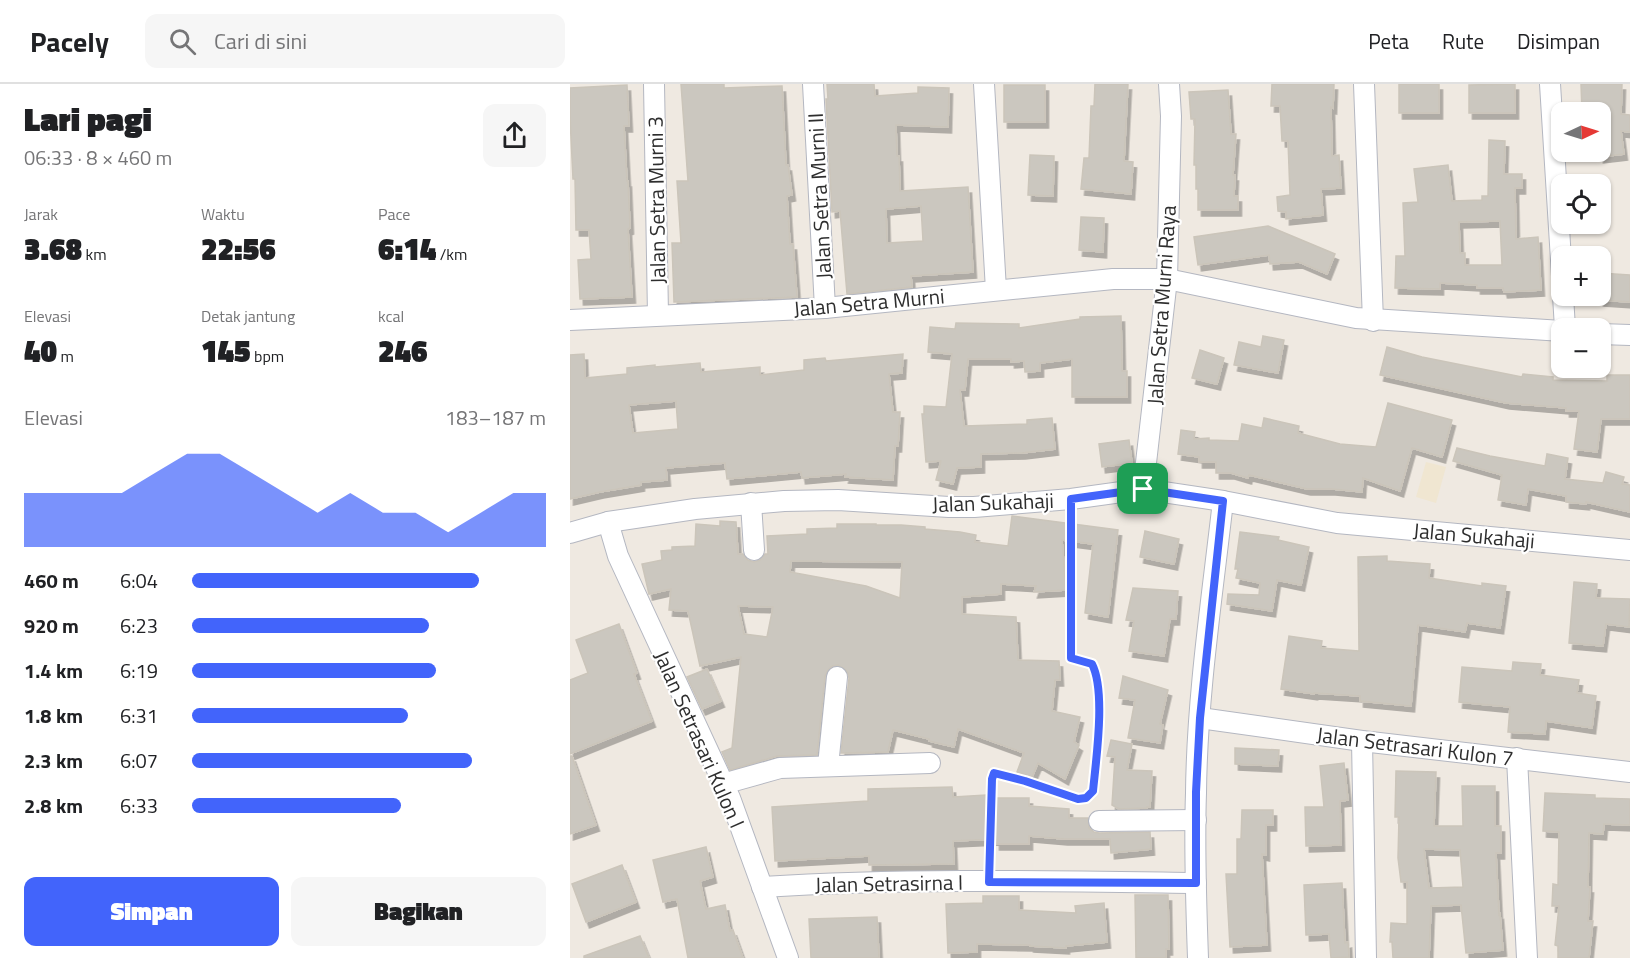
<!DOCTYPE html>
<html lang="id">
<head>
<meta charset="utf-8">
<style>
  body { margin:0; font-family:"Titillium Web",sans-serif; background:#f6f6f6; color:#202124; height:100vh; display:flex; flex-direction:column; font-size:22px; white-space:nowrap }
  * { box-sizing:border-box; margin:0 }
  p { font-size:20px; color:#757577 }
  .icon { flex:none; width:33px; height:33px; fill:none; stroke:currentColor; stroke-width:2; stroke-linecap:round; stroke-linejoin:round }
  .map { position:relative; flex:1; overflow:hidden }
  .details { display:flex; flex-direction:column; background:#fff; width:570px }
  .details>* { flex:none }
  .needle { width:39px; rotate:86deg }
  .buttons { position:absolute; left:981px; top:18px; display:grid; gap:12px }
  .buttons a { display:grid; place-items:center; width:60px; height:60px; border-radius:12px; background:#fff; box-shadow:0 2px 4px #0004; font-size:30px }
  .pin { position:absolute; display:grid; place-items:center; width:51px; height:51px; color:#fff; margin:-26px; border-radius:12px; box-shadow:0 3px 9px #0006 }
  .round { display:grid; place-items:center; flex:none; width:63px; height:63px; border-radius:12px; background:#f6f6f6 }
  .headline { display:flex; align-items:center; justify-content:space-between; height:102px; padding:0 24px }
  h1 { font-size:33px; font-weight:800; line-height:45px }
  .stats { display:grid; grid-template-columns:repeat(3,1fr); gap:9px; height:102px; padding:6px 24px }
  .stats div { display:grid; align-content:center }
  .stats b { font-size:30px; font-weight:800 }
  .stats small { font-size:16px; font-weight:400 }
  .stats p { font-size:16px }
  .chart { height:168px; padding:12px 24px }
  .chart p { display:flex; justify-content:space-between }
  .chart svg { width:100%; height:108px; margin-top:6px; fill:#4264fb; opacity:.7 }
  .cta { display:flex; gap:12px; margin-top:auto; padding:12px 24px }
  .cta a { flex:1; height:69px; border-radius:12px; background:#4264fb; color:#fff; font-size:24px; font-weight:800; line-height:69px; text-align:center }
  .cta a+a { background:#f6f6f6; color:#202124 }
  ul { padding:0 24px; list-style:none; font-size:20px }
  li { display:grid; grid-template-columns:96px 72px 1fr; align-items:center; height:45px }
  li i { height:15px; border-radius:8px; background:#4264fb }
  header { display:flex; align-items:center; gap:36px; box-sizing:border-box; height:84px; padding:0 30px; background:#fff; border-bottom:2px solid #e0e0e0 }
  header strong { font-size:28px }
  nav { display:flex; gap:33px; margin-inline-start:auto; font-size:21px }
  .search { width:420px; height:54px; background:#f6f6f6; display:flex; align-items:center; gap:15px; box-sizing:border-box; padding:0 21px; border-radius:12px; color:#757577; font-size:22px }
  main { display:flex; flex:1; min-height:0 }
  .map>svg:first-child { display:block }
  .education { fill:#f0e6d1 }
  .building { fill:#cbc7bf; stroke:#cbc5ba; stroke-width:1.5; fill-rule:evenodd; filter:url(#shadow) }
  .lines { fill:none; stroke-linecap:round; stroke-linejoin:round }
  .minor-casing { stroke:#b4b7c1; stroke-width:22 }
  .path { stroke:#c9c9c9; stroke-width:3; stroke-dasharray:4.5 3; stroke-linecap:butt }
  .minor { stroke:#fff; stroke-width:20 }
  .route-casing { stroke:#fff; stroke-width:12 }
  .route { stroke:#4264fb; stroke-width:8 }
  .labels { text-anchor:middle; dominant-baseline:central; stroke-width:4.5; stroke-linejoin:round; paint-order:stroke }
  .street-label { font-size:21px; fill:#2e2e2e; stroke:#fff }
</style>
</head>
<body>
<header>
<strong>Pacely</strong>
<div class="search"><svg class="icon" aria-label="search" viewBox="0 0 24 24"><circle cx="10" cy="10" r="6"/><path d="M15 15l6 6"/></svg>Cari di sini</div>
<nav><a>Peta</a><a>Rute</a><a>Disimpan</a></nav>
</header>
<main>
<section class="details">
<div class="headline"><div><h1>Lari pagi</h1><p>06:33 · 8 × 460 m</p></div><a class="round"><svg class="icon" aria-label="share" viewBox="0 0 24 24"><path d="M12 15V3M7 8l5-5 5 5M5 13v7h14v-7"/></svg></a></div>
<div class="stats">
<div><p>Jarak</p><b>3.68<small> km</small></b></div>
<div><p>Waktu</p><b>22:56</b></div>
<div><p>Pace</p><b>6:14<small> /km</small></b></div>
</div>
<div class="stats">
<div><p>Elevasi</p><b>40<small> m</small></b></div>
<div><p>Detak jantung</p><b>145<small> bpm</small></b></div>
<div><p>kcal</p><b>246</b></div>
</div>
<div class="chart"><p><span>Elevasi</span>183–187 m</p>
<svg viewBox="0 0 160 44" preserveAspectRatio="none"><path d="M0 44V22L10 22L20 22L30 22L40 14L50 6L60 6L70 14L80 22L90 30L100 22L110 30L120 30L130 38L140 30L150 22L160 22V44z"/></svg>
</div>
<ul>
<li><b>460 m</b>6:04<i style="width:81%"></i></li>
<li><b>920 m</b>6:23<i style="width:67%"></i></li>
<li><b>1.4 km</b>6:19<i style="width:69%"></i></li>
<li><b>1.8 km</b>6:31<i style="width:61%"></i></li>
<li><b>2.3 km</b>6:07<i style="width:79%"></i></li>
<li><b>2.8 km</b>6:33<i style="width:59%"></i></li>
</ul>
<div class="cta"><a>Simpan</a><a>Bagikan</a></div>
</section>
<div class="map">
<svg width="1060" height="874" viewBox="0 0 1060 874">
  <defs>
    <filter id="shadow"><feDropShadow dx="3.5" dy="6" stdDeviation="0" flood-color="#0004"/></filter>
  </defs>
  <rect width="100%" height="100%" fill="#efe9e1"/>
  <!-- education -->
  <polygon class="education" points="856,378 876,383 866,419 846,413"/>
  <!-- building -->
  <g class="building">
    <polygon points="111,0 154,0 154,4 212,2 216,81 218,81 222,111 217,112 220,160 223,160 227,213 104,218 102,159 111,159 107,97 118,97"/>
    <path d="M257,0H304L305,12L348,9V3L379,4L378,43L326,41L327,72H329L330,107L398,103L403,188L341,192L342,203L277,210L270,127L262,128L256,15H258ZM351,122L353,157L317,159L316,125Z"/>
    <polygon points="525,0 558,0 554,77 563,78 561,110 511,105 514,74 519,74 521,22 524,22"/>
    <polygon points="702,0 764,0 763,24 761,23 762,72 769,71 771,104 751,105 753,131 716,135 716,128 708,127 707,113 720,111 718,57 712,57 710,22 701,22"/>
    <rect x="829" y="0" width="40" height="29"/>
    <polygon points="945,0 945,29 899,29 899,1"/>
    <polygon points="1011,0 1052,0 1051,30 1060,31 1060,48 1051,47 1054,70 1030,73 1030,28 1012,28"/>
    <polygon points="57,1 59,42 54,42 57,97 58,97 60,144 58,145 62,213 10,215 8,176 21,175 19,146 6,146 5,95 3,95 0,33 0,4"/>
    <rect x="434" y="1" width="41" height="37"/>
    <polygon points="658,6 661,50 666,50 663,91 665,91 664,112 668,112 668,126 628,126 628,105 626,105 626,81 624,81 625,35 621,35 619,8"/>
    <path d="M919,56L935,57L934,90H952V104H945L946,155L968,153L971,206L934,208L933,204H907V201L870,199V205L825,204L826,172H835L833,119L848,118L844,85L878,81L882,117L912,116V112H918ZM930,137L932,181H895V169H890L889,138Z"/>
    <polygon points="460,71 484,72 483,112 458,111"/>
    <polygon points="511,133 534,134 533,168 509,166"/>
    <polygon points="698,142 765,170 757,190 729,178 700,180 699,171 628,181 624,153"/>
    <polygon points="1030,189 1060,191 1060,218 1030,216"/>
    <polygon points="551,232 552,287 557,287 557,313 502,313 502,275 470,279 470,287 455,288 454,277 441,278 441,275 398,275 395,306 390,306 394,342 457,340 457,336 482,334 485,365 452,369 411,370 411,383 387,384 383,400 366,396 371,377 356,378 352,330 354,330 354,322 376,323 382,270 358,268 360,243 385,245 386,239 449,240 449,244 510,235 510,233"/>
    <polygon points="693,252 714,256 708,289 664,281 669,258 691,263"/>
    <polygon points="817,263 852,273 952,293 953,290 983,293 983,296 1037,297 1037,291 1060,291 1060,335 1031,335 1027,368 1004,365 1009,327 996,327 996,324 936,319 810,291"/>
    <polygon points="630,266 654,274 647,300 622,294"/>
    <path d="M14,270L15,294L57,290V284L85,281V283L130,279L131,288L190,283V291L234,286V276L255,274L256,277L333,270L332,289L319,290L323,328H330L328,362H325L323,396L275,393L276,390L232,394L231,388L157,395L155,379L96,384L97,396L71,398V401L30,408L0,415V271ZM106,317L108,345L63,349L59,321Z"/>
    <polygon points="818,319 882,336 872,373 842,364 830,407 793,394 792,408 762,405 737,405 679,391 678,394 661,389 646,389 646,378 629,378 629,373 608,370 611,346 625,348 624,355 639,354 639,356 669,357 672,340 692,344 694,334 729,342 728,349 770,360 806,363"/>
    <polygon points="559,356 562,379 532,383 529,360"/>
    <polygon points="887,364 920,372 975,382 977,370 998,374 995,395 1033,399 1036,388 1054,393 1052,400 1060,401 1060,428 1016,418 1016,420 996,418 996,412 958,405 956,421 928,416 932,391 883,377"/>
    <path d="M442,432L548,446L538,533L515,529L523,460L492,456L496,506L464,508L466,502L431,500V510L392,513V530L446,533L448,576L489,577L490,596H485L482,627L510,633L504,658L509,661L495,695L468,679L462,693L447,688L454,669L388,645L384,663L359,657V655L323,646L318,668L271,669L279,594L278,589L274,584L268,581L262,582L258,586L255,592L247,671L207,672L160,686L152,668L162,664L171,573L130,582L118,527L99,526L101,505L79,510L72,480L92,476L91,467L102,466V463L125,462L126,440L150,442V437L166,438L168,470H173L178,476L184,478L190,476L195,470H198L197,452L237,450V445L267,444V440H306V441H331L355,443V445L390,448L406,451L405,458L438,462ZM221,477L332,478L330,514L296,502L220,488ZM168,522L203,523L197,553L174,550Z"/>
    <polygon points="575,447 609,455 604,480 570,473"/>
    <polygon points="670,448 709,453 708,456 739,463 731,501 707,496 702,527 657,520 658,510 689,511 690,499 666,494 668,485 665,485"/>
    <polygon points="817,472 817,477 860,480 859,494 912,502 912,499 936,502 930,544 897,539 895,548 848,541 841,622 790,617 790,612 744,609 744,610 711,605 719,552 752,557 751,564 789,567 788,473"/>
    <polygon points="1004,498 1027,500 1026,514 1060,515 1059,543 1036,540 1033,562 999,559"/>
    <polygon points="563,504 608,507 606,535 600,535 594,572 559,567 564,537 556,536"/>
    <polygon points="49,540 67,589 64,590 82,637 0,670 0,596 18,589 6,556"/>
    <polygon points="943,578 971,580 970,591 1009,596 1007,609 1026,612 1022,644 976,637 975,650 938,648 940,623 889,618 892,583 942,587"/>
    <polygon points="137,585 151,617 132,625 117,593"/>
    <polygon points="553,592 598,606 590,640 593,641 590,659 558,654 565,616 549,614"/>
    <polygon points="541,656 562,660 557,686 582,687 580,723 577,723 577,724 549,725 542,721 545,673 537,672"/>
    <polygon points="665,664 709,666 708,682 665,680"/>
    <polygon points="0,672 2,672 26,741 0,750"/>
    <polygon points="774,679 778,716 770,717 771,761 736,762 735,723 754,723 750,682"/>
    <path d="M826,687L866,688L864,742H893L892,702H925V742H931V769H926L929,831L930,830L933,866L896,869L891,821L861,822L859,874H823L822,858H820L821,839L837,840V798H831L828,774L829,733H825ZM854,765L890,766L893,803L859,804Z"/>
    <polygon points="382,703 383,713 416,711 416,714 459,714 459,722 499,725 499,734 518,734 519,744 524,748 529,749 580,748 581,765 541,769 540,755 494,755 459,752 459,760 426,760 426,755 383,757 384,780 299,781 299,772 205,777 202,723 298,717 298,705"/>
    <polygon points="975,709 1025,711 1025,714 1060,715 1060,741 1034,740 1033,750 1019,749 1018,803 1020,803 1018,837 1023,837 1019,874 988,874 988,862 985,861 989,822 982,822 983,800 988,801 989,748 973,747"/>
    <polygon points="672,726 703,726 703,741 696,741 696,771 692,770 697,861 660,863 656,790 667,790 667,755 671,755"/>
    <polygon points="136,763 143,793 130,797 136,825 155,821 160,847 163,846 173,874 118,874 107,815 93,818 83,776"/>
    <polygon points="52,781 66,818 16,838 2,800"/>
    <polygon points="772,799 775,859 778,858 779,873 761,874 759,850 736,851 734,801"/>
    <polygon points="565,811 598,811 599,865 596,865 596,874 566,874"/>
    <polygon points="413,812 449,812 449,826 506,829 505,822 534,819 537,858 496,862 496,864 460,862 460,861 407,860 407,868 378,869 376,820 413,819"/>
    <polygon points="307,833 309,874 241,874 239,835"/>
    <polygon points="70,852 79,874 14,874 14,872"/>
  </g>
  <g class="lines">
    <defs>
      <g id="minor">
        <polyline points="84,0 88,231"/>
        <polyline points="243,0 255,224"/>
        <polyline points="414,0 426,206"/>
        <polyline points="794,0 803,237"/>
        <polyline points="980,0 992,192"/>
        <polyline points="993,212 995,244"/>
        <polyline points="0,236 255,224 543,195 597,195 786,234 992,247"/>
        <polyline points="1030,250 1060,251"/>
        <polyline points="573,405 597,195 601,32 599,0"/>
        <polyline points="181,419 184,466"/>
        <polyline points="38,438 48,472 160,714 218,874"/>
        <polyline points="0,449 38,438 125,425 214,417 268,416 379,423 404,423 501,415 573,405 653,417 767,439 1060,466"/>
        <polyline points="630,634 792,657 1060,688"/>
        <polyline points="792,657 796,874"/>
        <polyline points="947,674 957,874"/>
        <polyline points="258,682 267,593"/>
        <polyline points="153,700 210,684 360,679"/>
        <polyline points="529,737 626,736"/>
        <path d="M192,803C336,794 481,797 626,799"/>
        <path d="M628,874C626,819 624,764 626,709C627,612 642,514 653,417"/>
      </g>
    </defs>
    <!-- minor casing -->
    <use href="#minor" class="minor-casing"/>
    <!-- path -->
    <path class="path" d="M420,779L422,695L424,689L455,697L508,715L516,714L523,707C526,676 536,607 522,580L501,574V432"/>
    <!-- minor -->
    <use href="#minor" class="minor"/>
  </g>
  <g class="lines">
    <defs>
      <path id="route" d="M573,405L653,417L630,634L626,708V799L419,798L422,695L424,689L455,697L508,715L516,714L523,707C526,676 536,607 522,580L501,574V415Z"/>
    </defs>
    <!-- route casing -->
    <use href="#route" class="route-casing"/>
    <!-- route -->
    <use href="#route" class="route"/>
  </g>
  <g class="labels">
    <!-- street labels -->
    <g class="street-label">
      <text transform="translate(249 112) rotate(-93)">Jalan Setra Murni II</text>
      <text transform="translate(86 116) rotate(-91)">Jalan Setra Murni 3</text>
      <text transform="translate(299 218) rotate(-5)">Jalan Setra Murni</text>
      <text transform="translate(591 221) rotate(-86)">Jalan Setra Murni Raya</text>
      <text transform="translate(423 418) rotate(-2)">Jalan Sukahaji</text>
      <text transform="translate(904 451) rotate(5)">Jalan Sukahaji</text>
      <text transform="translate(130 655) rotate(66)">Jalan Setrasari Kulon I</text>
      <text transform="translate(845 662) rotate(7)">Jalan Setrasari Kulon 7</text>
      <text transform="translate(319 799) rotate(-1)">Jalan Setrasirna I</text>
    </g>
  </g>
</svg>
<div class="buttons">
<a><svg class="needle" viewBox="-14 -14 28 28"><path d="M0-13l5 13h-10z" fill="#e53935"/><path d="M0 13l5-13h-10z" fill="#757577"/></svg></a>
<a><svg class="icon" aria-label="locate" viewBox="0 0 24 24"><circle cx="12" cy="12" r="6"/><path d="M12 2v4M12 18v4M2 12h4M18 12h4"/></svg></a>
<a>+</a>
<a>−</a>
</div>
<div class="pin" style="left:573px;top:405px;background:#1e9e55"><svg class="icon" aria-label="arrive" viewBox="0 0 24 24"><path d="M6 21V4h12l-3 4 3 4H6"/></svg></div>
</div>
</main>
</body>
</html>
